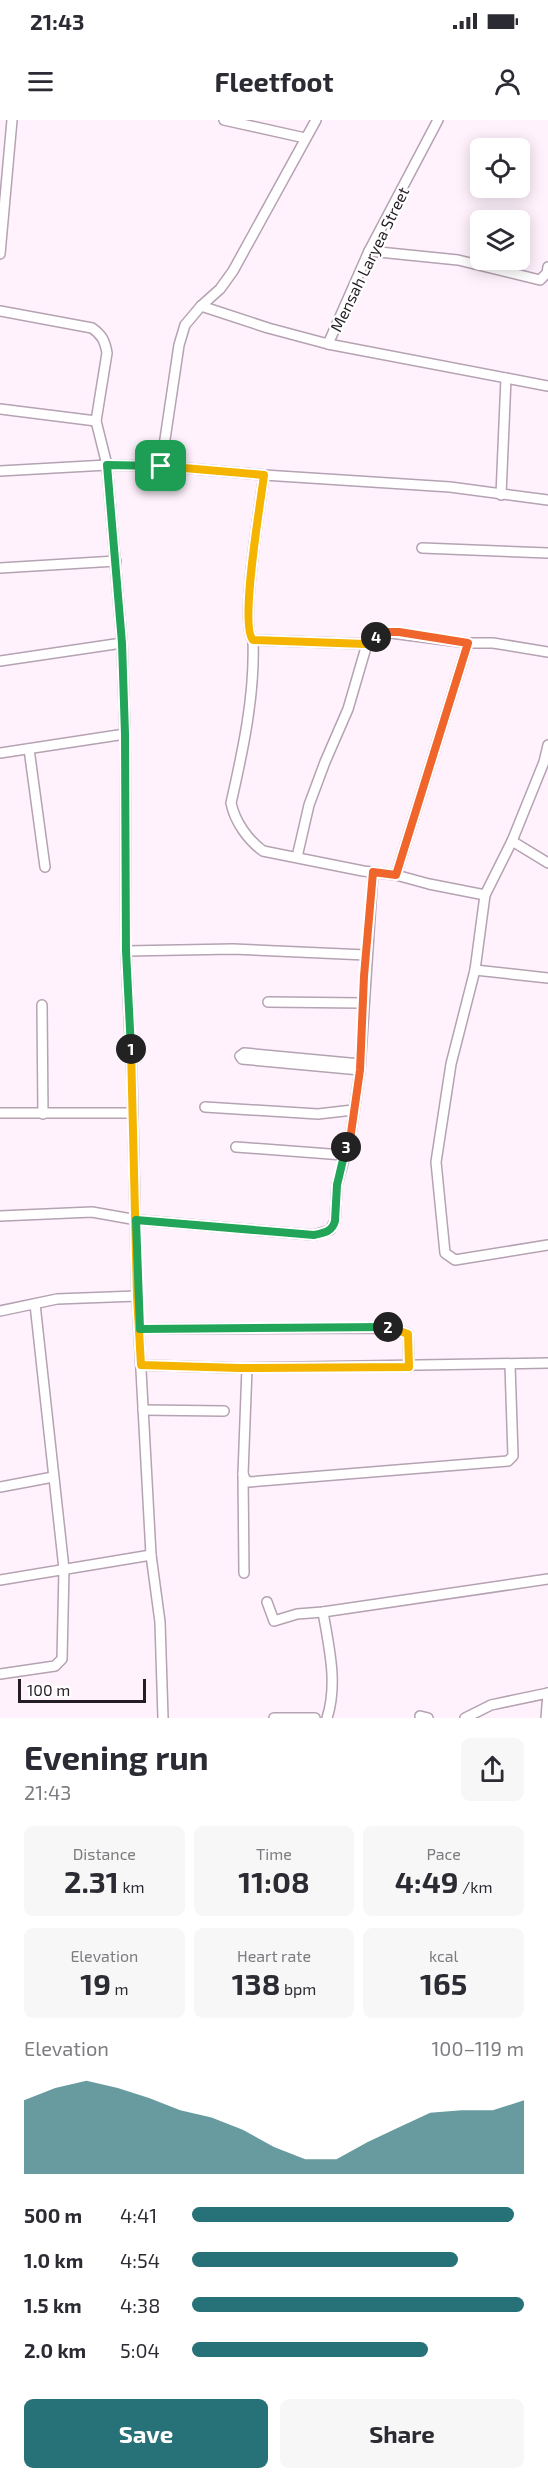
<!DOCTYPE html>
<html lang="en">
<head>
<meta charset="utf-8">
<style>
  body { margin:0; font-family:"Exo 2",sans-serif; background:#f7f7f7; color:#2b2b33; height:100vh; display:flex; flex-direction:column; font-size:22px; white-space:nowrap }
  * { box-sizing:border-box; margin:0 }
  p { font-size:20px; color:#7c7c81 }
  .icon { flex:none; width:33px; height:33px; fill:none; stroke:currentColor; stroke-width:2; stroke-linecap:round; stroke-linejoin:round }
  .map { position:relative; height:1598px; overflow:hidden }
  .sheet { display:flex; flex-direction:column; background:#fff; flex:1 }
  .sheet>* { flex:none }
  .controls { position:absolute; left:470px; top:18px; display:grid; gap:12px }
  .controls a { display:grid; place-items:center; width:60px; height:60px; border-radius:9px; background:#fff; box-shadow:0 3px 15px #0003; font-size:30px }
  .scale { position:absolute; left:18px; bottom:15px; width:128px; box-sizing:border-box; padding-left:6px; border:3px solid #251d24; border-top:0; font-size:16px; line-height:21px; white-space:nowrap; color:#251d24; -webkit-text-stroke:4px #fff; paint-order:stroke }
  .pin { position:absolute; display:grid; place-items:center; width:51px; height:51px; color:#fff; margin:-26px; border-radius:12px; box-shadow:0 3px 9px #0006 }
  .km { position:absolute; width:30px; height:30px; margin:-15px; border-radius:50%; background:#222; color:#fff; font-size:16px; line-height:30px; text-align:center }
  .round { display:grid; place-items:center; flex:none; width:63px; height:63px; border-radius:9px; background:#f7f7f7 }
  .headline { display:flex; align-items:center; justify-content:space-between; height:102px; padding:0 24px }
  h1 { font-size:33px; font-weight:700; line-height:45px }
  .metrics { display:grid; grid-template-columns:repeat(3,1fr); gap:9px; height:102px; padding:6px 24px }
  .metrics div { display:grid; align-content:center; border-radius:9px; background:#f7f7f7; text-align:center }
  .metrics b { font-size:30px; font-weight:700 }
  .metrics small { font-size:16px; font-weight:400 }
  .metrics p { font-size:16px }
  .chart { height:168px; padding:12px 24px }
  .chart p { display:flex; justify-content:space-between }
  .chart svg { width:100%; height:108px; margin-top:6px; fill:#277178; opacity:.7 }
  .primary-button { display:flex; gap:12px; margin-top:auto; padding:12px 24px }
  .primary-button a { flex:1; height:69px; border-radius:9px; background:#277178; color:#fff; font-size:24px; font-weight:700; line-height:69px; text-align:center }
  .primary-button a+a { background:#f7f7f7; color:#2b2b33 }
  ul { padding:0 24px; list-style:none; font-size:20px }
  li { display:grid; grid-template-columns:96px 72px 1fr; align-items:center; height:45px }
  li i { height:15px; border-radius:8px; background:#277178 }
  .status { display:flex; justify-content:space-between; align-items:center; height:42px; padding:0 30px; background:#fff; direction:ltr }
  .status svg { height:16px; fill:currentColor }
  header { display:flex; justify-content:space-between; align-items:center; height:78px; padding:0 24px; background:#fff; font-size:27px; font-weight:700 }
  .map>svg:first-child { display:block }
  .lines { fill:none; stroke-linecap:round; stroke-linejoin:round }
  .minor-casing { stroke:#b5a2b2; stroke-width:12 }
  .minor { stroke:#fff; stroke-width:9 }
  .split-1-casing { stroke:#fff; stroke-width:12 }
  .split-2-casing { stroke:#fff; stroke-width:12 }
  .split-3-casing { stroke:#fff; stroke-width:12 }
  .split-4-casing { stroke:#fff; stroke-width:12 }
  .split-5-casing { stroke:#fff; stroke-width:12 }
  .split-1 { stroke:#22a559; stroke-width:8 }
  .split-2 { stroke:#f5b400; stroke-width:8 }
  .split-3 { stroke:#22a559; stroke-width:8 }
  .split-4 { stroke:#f0652b; stroke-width:8 }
  .split-5 { stroke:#f5b400; stroke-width:8 }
  .labels { text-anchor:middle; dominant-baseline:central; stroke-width:4.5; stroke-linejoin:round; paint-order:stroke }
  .street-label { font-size:16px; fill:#251d24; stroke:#fff }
</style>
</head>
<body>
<div class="status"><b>21:43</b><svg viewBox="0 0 49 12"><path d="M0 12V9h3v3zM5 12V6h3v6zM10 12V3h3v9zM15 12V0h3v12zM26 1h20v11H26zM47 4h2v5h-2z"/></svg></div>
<header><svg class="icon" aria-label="menu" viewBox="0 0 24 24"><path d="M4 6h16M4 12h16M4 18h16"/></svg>Fleetfoot<svg class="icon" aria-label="person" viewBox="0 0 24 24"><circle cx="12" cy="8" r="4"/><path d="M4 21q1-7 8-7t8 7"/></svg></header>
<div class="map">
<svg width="548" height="1598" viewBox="0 0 548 1598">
  <rect width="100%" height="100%" fill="#fff2fd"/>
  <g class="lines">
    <defs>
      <g id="minor">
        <polyline points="224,0 305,18"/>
        <polyline points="369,131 458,140 540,160 547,153 548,147"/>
        <polyline points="0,134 12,0"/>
        <polyline points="201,186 268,208 328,224 369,131 438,0"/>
        <path d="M0,191L92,208C102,215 105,221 107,233L96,301L107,345L122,523L125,614L126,831L132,959L137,1176L151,1435L160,1502L163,1598"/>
        <polyline points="328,224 548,266"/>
        <polyline points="0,289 96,301"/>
        <polyline points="161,346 179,225 185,205 201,186 220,169 233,151 316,0"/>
        <polyline points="0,351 107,345 161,346 264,355 450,367 548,380"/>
        <path d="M264,355C261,380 239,506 253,520L367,524L383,512L468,523"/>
        <polyline points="501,375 506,258"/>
        <polyline points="422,428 548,433"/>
        <polyline points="0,448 116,441"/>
        <path d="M253,520C255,575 243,630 231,683C235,702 248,720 263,731L363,751L396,755L429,764L485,775"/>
        <polyline points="0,541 122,523"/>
        <polyline points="548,625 544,642 512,721 485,775 475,850 451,944 436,1042 445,1133 455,1140 548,1125"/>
        <polyline points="29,629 45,747"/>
        <polyline points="0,633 125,614"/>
        <polyline points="512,721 548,743"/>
        <polyline points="297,737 309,685 325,642 348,589 367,524"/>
        <polyline points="396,755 468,523 493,523 548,532"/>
        <polyline points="126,831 233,829 366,835"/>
        <polyline points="475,850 548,858"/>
        <polyline points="268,882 362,883"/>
        <polyline points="42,885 43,994"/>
        <polyline points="360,950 242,939 240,936 244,933 360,944"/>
        <polyline points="205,987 318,994 353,990"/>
        <polyline points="0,993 133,993"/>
        <polyline points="236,1027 343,1035"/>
        <polyline points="0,1096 92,1092 137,1100 314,1115 330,1110 335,1101 337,1065 351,1013 360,950 373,752"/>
        <polyline points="0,1191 57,1179 137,1176"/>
        <polyline points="139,1209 391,1208 408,1214 409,1247"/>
        <polyline points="141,1245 239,1248 548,1243"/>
        <polyline points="143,1290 224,1291"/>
        <polyline points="243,1354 245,1359 249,1362 508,1341 513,1336 510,1245"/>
        <polyline points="0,1367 53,1357"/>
        <polyline points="244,1453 243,1354 247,1248"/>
        <polyline points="0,1460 151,1435"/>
        <polyline points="267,1482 274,1501 297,1494 323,1492 548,1459"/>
        <path d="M323,1492C329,1528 338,1563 327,1598"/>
        <polyline points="0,1554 55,1546 62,1539 64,1449 35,1184"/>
        <polyline points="420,1596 428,1598"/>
        <polyline points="274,1598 315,1598"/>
        <polyline points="465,1598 491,1585 548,1573"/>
        <polyline points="546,1598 548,1573"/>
      </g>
    </defs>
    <!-- minor casing -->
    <use href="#minor" class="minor-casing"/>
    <!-- minor -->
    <use href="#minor" class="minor"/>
  </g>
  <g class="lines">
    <defs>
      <polyline id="split-1" points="131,929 126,831 125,614 122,523 107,345 161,346"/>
      <polyline id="split-2" points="131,929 137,1176 141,1245 239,1248 409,1247 408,1214 388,1207"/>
      <path id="split-3" d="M346,1027L337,1065L335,1101C332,1112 324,1113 314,1115L136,1100L140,1209L388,1207"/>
      <polyline id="split-4" points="346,1027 351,1013 360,950 364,856 373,752 396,755 468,523 399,512 383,512 376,517"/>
      <path id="split-5" d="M161,346L264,355C261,381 239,506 253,520L366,524L376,517"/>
    </defs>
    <!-- split-1 casing -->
    <use href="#split-1" class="split-1-casing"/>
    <!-- split-2 casing -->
    <use href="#split-2" class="split-2-casing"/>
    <!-- split-3 casing -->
    <use href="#split-3" class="split-3-casing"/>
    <!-- split-4 casing -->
    <use href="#split-4" class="split-4-casing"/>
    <!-- split-5 casing -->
    <use href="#split-5" class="split-5-casing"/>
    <!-- split-1 -->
    <use href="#split-1" class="split-1"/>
    <!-- split-2 -->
    <use href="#split-2" class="split-2"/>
    <!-- split-3 -->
    <use href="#split-3" class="split-3"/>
    <!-- split-4 -->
    <use href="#split-4" class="split-4"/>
    <!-- split-5 -->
    <use href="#split-5" class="split-5"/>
  </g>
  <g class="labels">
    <!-- street labels -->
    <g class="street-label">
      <text transform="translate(369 139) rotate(-64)">Mensah Laryea Street</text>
    </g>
  </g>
</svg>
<div class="controls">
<a><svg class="icon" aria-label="locate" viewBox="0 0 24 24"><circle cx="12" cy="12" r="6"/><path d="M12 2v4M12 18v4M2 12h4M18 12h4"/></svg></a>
<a><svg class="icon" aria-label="layers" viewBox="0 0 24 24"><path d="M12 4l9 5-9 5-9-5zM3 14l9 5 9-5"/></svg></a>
</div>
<div class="scale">100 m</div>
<div class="pin" style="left:161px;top:346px;background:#1e9e55"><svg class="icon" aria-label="arrive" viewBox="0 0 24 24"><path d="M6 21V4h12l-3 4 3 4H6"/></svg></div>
<b class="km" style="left:131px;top:929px">1</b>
<b class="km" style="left:388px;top:1207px">2</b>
<b class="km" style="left:346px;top:1027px">3</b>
<b class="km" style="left:376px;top:517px">4</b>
</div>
<section class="sheet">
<div class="headline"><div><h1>Evening run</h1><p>21:43</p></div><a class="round"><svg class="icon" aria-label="share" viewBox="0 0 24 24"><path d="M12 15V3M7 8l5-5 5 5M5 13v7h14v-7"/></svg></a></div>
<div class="metrics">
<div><p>Distance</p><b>2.31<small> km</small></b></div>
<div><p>Time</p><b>11:08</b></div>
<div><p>Pace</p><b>4:49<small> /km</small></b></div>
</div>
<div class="metrics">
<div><p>Elevation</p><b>19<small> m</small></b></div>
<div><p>Heart rate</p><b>138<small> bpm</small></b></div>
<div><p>kcal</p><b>165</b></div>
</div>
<div class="chart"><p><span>Elevation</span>100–119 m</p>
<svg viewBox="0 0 160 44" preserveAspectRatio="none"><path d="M0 44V14L10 9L20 6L30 9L40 13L50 18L60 21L70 26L80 33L90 38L100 38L110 31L120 25L130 19L140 18L150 18L160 14V44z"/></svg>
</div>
<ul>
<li><b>500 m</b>4:41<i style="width:97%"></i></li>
<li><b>1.0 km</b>4:54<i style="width:80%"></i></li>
<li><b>1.5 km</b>4:38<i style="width:100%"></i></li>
<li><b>2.0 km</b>5:04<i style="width:71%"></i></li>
</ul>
<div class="primary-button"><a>Save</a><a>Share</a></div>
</section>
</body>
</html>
